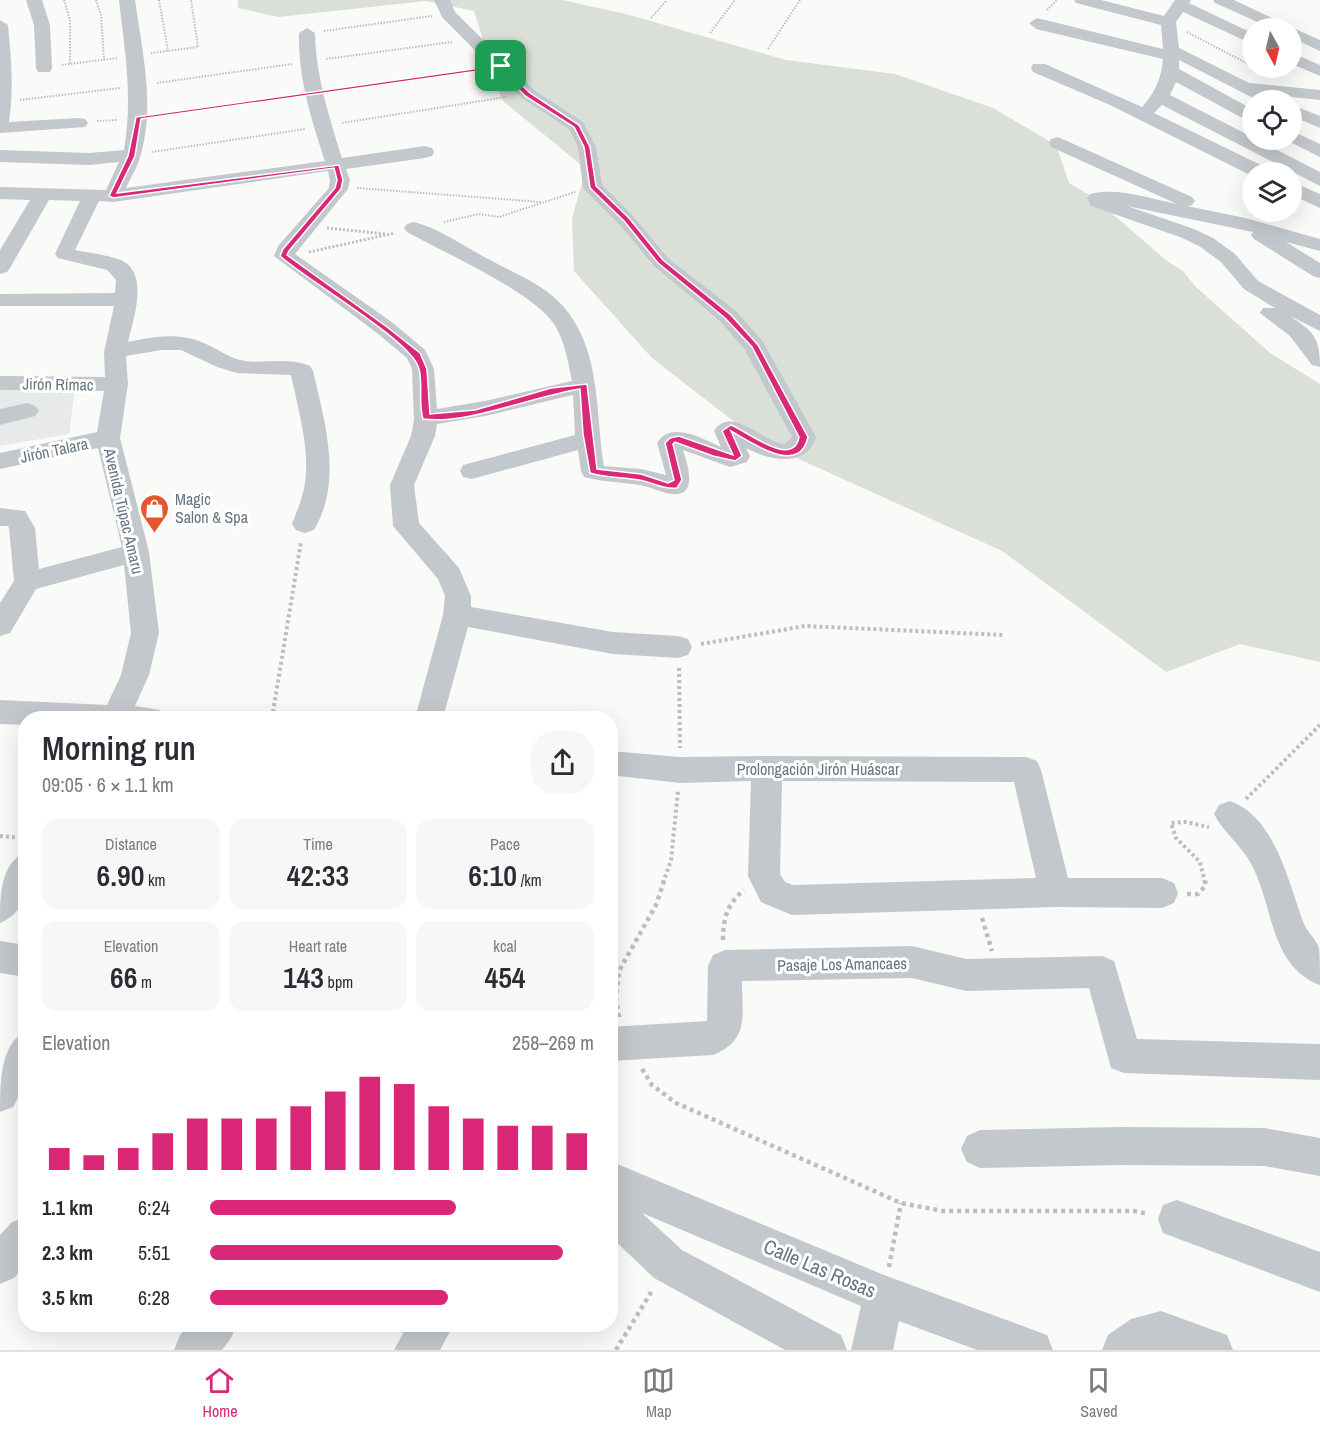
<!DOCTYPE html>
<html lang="en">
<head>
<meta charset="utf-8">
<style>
  body { margin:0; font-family:"Archivo Narrow",sans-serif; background:#f7f7f7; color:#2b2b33; height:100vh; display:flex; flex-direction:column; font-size:22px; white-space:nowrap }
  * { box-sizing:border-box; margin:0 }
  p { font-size:20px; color:#7c7c81 }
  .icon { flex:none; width:33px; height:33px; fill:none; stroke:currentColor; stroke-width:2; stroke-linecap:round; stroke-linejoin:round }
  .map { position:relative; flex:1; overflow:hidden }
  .sheet { position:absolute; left:18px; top:711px; width:600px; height:621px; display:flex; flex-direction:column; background:#fff; border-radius:24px; box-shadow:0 6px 24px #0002 }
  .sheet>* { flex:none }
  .needle { width:39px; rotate:172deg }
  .fabs { position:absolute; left:1242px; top:18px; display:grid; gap:12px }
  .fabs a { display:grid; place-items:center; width:60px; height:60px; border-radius:50%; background:#fff; box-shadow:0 6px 24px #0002; font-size:30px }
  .pin { position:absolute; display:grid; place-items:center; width:51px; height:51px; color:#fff; margin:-26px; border-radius:12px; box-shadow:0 3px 9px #0006 }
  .round { display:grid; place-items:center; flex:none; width:63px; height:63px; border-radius:24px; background:#f7f7f7 }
  .summary { display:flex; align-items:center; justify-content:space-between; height:102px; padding:0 24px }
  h1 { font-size:33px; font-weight:600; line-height:45px }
  .metrics { display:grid; grid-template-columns:repeat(3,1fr); gap:9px; height:102px; padding:6px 24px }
  .metrics div { display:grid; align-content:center; border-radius:15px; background:#f7f7f7; text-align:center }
  .metrics b { font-size:30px; font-weight:600 }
  .metrics small { font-size:16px; font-weight:400 }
  .metrics p { font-size:16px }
  .chart { height:168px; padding:12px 24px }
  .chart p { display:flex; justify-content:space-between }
  .chart svg { width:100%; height:108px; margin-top:6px; stroke:#db2777; stroke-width:6 }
  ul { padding:0 24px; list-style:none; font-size:20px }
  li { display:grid; grid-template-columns:96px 72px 1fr; align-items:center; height:45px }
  li i { height:15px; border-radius:8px; background:#db2777 }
  .dock { display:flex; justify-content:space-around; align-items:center; height:84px; border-top:2px solid #e1e1e2; background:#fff; font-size:16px; color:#7c7c81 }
  .dock a { display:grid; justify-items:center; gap:3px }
  .dock .selected { color:#db2777 }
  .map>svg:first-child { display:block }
  .built { fill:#e8e9e9 }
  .green { fill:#dadfd7 }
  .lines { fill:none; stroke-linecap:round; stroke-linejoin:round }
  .path-far3 { stroke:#bbbfc2; stroke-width:2; stroke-dasharray:1.5 1.5; stroke-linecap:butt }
  .path-far2 { stroke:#bbbfc2; stroke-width:3; stroke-dasharray:2 2; stroke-linecap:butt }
  .path-far1 { stroke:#bbbfc2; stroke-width:4; stroke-dasharray:3 3; stroke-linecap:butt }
  .path { stroke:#bbbfc2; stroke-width:4.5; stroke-dasharray:4 4; stroke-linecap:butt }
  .minor { fill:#c3c8cc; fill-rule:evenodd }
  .route { fill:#db2777; stroke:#fff; stroke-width:1.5; fill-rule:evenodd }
  .labels { text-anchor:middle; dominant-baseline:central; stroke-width:6; stroke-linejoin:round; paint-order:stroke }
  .street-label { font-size:16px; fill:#657683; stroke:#fff }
  .poi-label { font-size:16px; fill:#657683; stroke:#fff; text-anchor:start }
  .near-street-label { font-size:20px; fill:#657683; stroke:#fff }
</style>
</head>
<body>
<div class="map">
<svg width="1320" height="1350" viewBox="0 0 1320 1350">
  <rect width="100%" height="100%" fill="#fafaf8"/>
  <!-- built -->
  <polygon class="built" points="0,388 75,388 69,434 0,446"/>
  <!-- green -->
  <polygon class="green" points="238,0 562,0 626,14 786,60 895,74 993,108 1056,145 1069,183 1093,197 1167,261 1183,271 1196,287 1270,353 1320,384 1320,662 1240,644 1166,672 1002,551 759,441 652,358 574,271 572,218 586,169 502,100 474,11 426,1 278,17 238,8"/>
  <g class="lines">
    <!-- path-far3 -->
    <g class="path-far3">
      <polyline points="64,0 70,20 70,64"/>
      <polyline points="96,0 101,15 104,60"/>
      <polyline points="159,0 168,51"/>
      <polyline points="1047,10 1057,0"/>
      <polyline points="651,18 667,0"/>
      <polyline points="324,31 432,16"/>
      <polyline points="1187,32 1252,66"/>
      <polyline points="710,33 735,0"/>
      <polyline points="768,49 800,0"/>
      <polyline points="151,53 198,47 191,0"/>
      <polyline points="326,59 452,42"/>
      <polyline points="62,65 117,58"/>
      <polyline points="1257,68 1280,72 1289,71"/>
      <polyline points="157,83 292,64"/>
      <polyline points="332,91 479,69"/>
      <polyline points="20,100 120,88"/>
      <polyline points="157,115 298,96"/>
      <polyline points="97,121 117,120"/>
      <polyline points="342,123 506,97"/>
      <polyline points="152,152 305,129"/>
      <polyline points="357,188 541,202"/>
      <polyline points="444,222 479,214 499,217 575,192"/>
    </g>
    <!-- path-far2 -->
    <g class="path-far2">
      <polyline points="327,228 386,234"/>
      <polyline points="309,252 395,233"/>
    </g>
    <!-- path-far1 -->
    <g class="path-far1">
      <polyline points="701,644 805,626 1004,635"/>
      <polyline points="679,668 680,748"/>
      <polyline points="272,718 301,542"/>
      <polyline points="1246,799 1320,725"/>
      <polyline points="0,836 26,838"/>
      <polyline points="663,883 671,860 678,791"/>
      <polyline points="1205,883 1200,862 1176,838 1171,823 1185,822 1209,827"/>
    </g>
    <!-- path -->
    <g class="path">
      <polyline points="1187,894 1198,894 1206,885 1205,881"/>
      <polyline points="982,918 992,951"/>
      <path d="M723,940C723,919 727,904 744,890"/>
      <polyline points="619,1017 616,999 619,971 656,905 664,881"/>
      <polyline points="642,1069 652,1085 676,1103 901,1203 943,1211 1134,1211 1149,1214"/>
      <polyline points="889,1267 901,1203"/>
      <polyline points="616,1350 653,1289"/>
    </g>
    <!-- minor -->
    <g class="minor">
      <polygon points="26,0 42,0 50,25 52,68 50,72 38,72 36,68 34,25"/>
      <path d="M119,0H135C142,50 155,104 141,154C138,166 131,177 126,188L325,161C311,118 298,78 299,33L307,28L315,33C316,77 329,116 342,158L425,146L432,148L434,152L432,156L425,158L346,169L350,180L348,189L295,254L393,323L425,350L434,369L437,409L485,401L572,381C568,362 565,341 554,324C533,292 443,252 407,232L404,228L407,224L414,222C439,228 468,249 492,261C514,273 541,284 558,301C602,344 595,410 604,466L641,469L666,475L657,443C671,420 703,439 721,447L714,431C731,404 763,443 785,444L792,437L745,350L720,321L654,266L619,224L586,191L583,187L578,147L569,129L522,98L442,17L434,0H450L455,12L534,90L583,122L596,147L602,185L633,216L668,258L736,311L763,342L816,437C807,469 768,460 746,448L750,456L747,462L730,467L683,450C687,463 699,497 672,494C662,493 651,487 640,485C621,482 603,482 584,477L581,471L578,450L472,479L463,477L460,471L463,465L575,435L573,395L564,397L485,416L437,424L435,436L414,485L419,523L459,568L471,596V607L613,632L678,636L688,639L692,647L688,655L678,658L613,654L468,627L443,718H415L443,615L445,596L438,579L393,526L390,485L411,436L414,420L412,369L407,358L377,333L274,256L278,246L329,188L330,180L328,171L113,202L99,201L75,250C90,253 107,255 121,260C150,273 133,320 128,342C155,336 181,332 206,344C218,349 228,357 240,360C264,365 286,356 310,366L313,371C325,423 343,481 314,530L305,533L296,530L292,524C297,511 303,497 305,483C310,448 298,409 291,375L237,373L217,367L181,350H162L126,356L128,384L120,438L149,552L159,633L149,675L135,706L160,710L165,718H26V725L0,724V700L107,705L121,675L131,633L124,565L36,589L10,633L0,636V603L14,581L9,528L8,526H0V508L25,511L35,528L39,569L122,547L98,448L0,469V453L97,432L104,391L0,390V376L105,377L104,352L114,306H0V294L115,293L116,280L107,270L58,258L55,254L80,201L49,200L10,268L7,272L0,274V250L30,200L0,199V187L106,190L119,162L89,165L0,162V150L89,153L124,150C133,96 125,53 119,0Z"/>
      <path d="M1074,0H1101L1164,16L1175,0H1191L1189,3L1252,33V44L1183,12L1176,22L1179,48L1249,83L1320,90V100L1273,95L1278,100H1257L1179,60V69L1252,109V121L1246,120L1176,82L1170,95L1320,172V186L1162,105L1154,113L1267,168L1269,172H1252V176L1110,105L1033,72L1031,68L1033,64H1045L1142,107C1155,92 1161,80 1163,59L1036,29L1029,23L1037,18L1163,49L1161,25L1076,3Z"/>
      <polygon points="1213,0 1234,0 1291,27 1320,40 1320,51 1292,38 1292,28 1271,28 1215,3"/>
      <path d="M0,20L8,25C11,58 14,89 9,122L79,118L85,119L88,123L85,127L0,133Z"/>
      <polygon points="1292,53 1320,65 1320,76 1292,64"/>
      <polygon points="1292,105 1320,116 1320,128 1292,116"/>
      <polygon points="1292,131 1320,144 1320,157 1286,140 1292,140"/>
      <path d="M1058,137L1192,197L1195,201L1192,205L1187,206L1245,218L1320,239V251L1286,242L1320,263V278L1313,276L1254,239L1251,235L1253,232L1127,206L1194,229L1213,238L1235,254L1258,281L1320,315V331L1290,316C1314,332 1320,338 1320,367L1312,365L1290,336L1260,313L1263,308H1275L1244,289L1221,262L1199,246L1180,237L1091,206L1087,198L1090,194C1117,187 1150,199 1177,204L1051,147L1049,143L1051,139Z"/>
      <polygon points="1292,182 1320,194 1320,208 1292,195"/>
      <polygon points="27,403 35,406 39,411 35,416 0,425 0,409"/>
      <path d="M610,751L680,757L767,756L1026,757L1037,761L1041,770L1068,878H1162L1174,883L1178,893L1174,903L1162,908L1055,907L792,915L761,902L748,876L751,781L680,783L610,775ZM782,781L1014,782L1036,878L793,885L785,882L780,874Z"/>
      <path d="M1230,801C1276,817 1289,885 1304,924C1308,933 1316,939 1319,948C1320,957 1320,975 1320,985C1268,965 1274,903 1250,862C1240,844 1223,832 1214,814L1219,805Z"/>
      <path d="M26,852C26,879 31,911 0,923C0,896 0,863 26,852Z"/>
      <polygon points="0,941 26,945 26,977 0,973"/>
      <path d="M912,946L966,959L1102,956L1114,961L1137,1039L1320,1044V1080L1124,1073L1111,1068L1089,988L966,991L912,978L742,981C742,1015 750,1040 713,1055L610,1061V1027L707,1021L708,966L713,955L725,950Z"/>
      <path d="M26,1031V1084L13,1107L0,1112C0,1083 0,1044 26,1031Z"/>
      <polygon points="1120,1127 1264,1128 1320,1138 1320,1176 1264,1166 1120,1165 980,1168 967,1162 961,1149 967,1136 980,1130"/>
      <polygon points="610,1161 884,1275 1047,1335 1053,1350 977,1350 899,1321 893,1350 851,1350 861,1306 642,1213 682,1250 841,1335 847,1350 785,1350 654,1278 610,1236"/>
      <polygon points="1177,1200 1320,1252 1320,1292 1163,1233 1158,1219 1163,1205"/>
      <polygon points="26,1217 26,1266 14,1278 0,1284 0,1235 12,1222"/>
      <polygon points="1161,1311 1227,1335 1233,1350 1102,1350 1108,1335 1131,1319"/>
      <polygon points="190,1324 237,1324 231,1338 222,1350 174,1350 180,1335"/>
      <polygon points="408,1324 454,1324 440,1350 394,1350"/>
    </g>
  </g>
  <!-- route -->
  <path class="route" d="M501,65L530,93L579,125L590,147L596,186L629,218L663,260L731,315L758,345L808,437C800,477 750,442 731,431L742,456L735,461L713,456L675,442L673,444L682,480L677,488C663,490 652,482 639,480C622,477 606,478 590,473L583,434L580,389C534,396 467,425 423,419C418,403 423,385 419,369C413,341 306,280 280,256L283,249L335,188L337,180L334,168L113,198L109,196L128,156L136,117ZM499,68L525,96L574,127L584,147L590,188L624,221L658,263L725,318L752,347L799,437C793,469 747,431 731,425L722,431L733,455L679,436L670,438L665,443L674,480L668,483L641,474L597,469L587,384L551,388L475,410L430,414L427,369L420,353L387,327L287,255L289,251L341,189L343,180L339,165L117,193L135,156L141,119Z"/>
  <!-- icons -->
  <defs>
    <symbol id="shop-pin" viewBox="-11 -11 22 30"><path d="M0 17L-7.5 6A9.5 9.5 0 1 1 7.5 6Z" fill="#e4572e" stroke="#fff"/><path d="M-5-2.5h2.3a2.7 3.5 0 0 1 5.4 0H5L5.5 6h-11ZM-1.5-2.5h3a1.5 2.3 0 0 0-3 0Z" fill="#fff"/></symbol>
  </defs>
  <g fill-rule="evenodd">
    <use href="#shop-pin" x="138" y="492" width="33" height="45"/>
  </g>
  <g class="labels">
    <!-- street labels -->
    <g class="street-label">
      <text transform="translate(58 384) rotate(1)">Jirón Rímac</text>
      <text transform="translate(54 450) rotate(-12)">Jirón Talara</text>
      <text transform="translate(124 511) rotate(77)">Avenida Túpac Amaru</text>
      <text x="818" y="769">Prolongación Jirón Huáscar</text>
      <text transform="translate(842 964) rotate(-1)">Pasaje Los Amancaes</text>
    </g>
    <!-- poi labels -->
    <g class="poi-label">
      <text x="175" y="499">Magic<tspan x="175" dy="18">Salon &amp; Spa</tspan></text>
    </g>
    <!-- near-street labels -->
    <g class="near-street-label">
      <text transform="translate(820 1268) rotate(23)">Calle Las Rosas</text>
    </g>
  </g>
</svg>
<div class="fabs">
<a><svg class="needle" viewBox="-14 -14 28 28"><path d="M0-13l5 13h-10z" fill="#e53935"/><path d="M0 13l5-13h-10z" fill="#7c7c81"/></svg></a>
<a><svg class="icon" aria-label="locate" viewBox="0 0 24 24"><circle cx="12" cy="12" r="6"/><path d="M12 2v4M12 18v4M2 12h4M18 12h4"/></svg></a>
<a><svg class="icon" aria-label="layers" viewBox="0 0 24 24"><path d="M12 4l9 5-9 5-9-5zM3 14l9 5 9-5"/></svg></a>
</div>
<div class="pin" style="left:501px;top:66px;background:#1e9e55"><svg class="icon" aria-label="arrive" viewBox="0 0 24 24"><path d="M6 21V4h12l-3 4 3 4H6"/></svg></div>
<section class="sheet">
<div class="summary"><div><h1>Morning run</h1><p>09:05 · 6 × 1.1 km</p></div><a class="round"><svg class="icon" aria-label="share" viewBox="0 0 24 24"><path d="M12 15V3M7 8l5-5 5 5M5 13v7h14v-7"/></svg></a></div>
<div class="metrics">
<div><p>Distance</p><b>6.90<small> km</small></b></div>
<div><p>Time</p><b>42:33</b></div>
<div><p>Pace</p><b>6:10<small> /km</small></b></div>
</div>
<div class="metrics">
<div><p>Elevation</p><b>66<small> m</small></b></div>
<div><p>Heart rate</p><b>143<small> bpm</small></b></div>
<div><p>kcal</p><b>454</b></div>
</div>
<div class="chart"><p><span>Elevation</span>258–269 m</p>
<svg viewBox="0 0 160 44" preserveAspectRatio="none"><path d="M5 44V35M15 44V38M25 44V35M35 44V29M45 44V23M55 44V23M65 44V23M75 44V18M85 44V12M95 44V6M105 44V9M115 44V18M125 44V23M135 44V26M145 44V26M155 44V29"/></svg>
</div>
<ul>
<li><b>1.1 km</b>6:24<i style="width:64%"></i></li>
<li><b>2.3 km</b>5:51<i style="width:92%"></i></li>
<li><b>3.5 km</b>6:28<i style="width:62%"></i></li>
</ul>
</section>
</div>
<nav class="dock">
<a class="selected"><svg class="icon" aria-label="home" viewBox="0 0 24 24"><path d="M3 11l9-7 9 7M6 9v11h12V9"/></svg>Home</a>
<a><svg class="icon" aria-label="map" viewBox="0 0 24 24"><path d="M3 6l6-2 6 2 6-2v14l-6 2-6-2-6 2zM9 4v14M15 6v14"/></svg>Map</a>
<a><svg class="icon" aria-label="saved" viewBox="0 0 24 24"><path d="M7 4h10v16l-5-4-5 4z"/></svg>Saved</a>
</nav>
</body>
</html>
